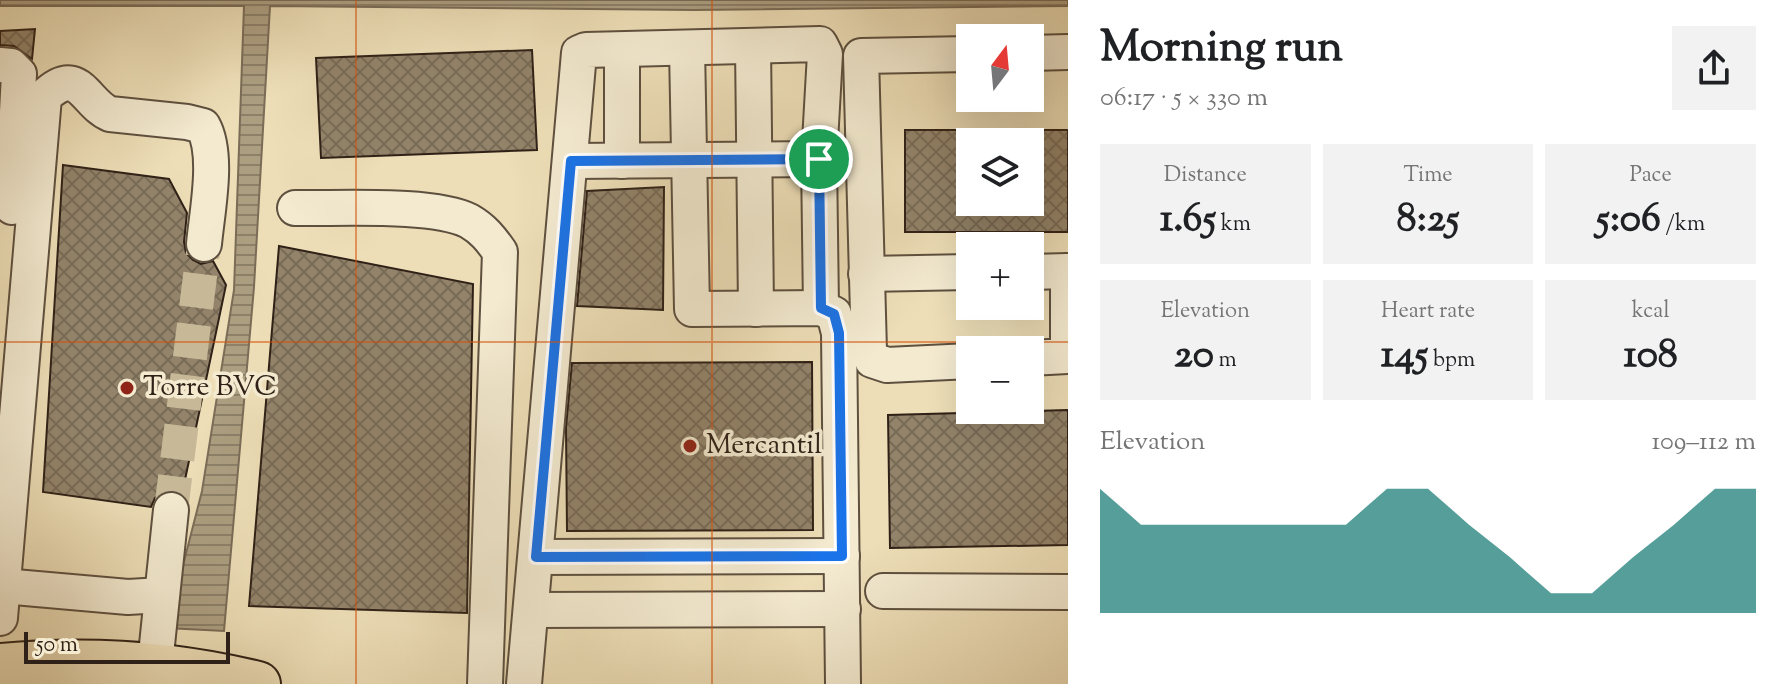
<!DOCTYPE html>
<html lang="en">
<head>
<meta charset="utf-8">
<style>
  body { margin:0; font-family:"Sorts Mill Goudy",serif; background:#f2f2f2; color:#202124; height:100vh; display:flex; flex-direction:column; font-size:30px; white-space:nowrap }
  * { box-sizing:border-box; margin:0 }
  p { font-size:26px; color:#757577 }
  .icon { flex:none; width:44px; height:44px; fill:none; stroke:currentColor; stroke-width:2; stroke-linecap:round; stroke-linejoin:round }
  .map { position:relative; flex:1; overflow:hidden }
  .sheet { display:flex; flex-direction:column; background:#fff; width:720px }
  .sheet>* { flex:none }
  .needle { width:52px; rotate:16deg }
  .buttons { position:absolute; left:956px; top:24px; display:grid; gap:16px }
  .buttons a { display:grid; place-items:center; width:88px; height:88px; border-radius:0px; background:#fff; box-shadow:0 8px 32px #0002; font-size:40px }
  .scale { position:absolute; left:24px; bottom:20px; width:206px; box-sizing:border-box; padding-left:8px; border:4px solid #2f2117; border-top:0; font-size:22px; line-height:28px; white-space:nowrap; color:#2f2117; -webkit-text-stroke:6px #f3ead0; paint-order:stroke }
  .pin { position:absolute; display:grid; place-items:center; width:68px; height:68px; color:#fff; margin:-34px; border:4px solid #fff; border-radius:50%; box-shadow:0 2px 8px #0007 }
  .round { display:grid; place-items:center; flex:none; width:84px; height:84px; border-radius:0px; background:#f2f2f2 }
  .summary { display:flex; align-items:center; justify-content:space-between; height:136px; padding:0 32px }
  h1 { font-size:44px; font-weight:700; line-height:60px }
  .metrics { display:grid; grid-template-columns:repeat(3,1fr); gap:12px; height:136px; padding:8px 32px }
  .metrics div { display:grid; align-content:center; border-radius:0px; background:#f2f2f2; text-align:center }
  .metrics b { font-size:40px; font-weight:700 }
  .metrics small { font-size:22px; font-weight:400 }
  .metrics p { font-size:22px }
  .chart { height:224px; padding:16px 32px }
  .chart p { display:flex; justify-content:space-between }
  .chart svg { width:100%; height:144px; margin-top:8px; fill:#0f766e; opacity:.7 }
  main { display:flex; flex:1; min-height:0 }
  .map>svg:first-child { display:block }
  .water { fill:url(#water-rules); stroke:#7a6c57; stroke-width:2 }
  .building { fill:url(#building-cross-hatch); stroke:#2f2117; stroke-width:2 }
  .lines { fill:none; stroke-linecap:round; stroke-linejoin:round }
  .minor-tunnel { stroke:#c7b897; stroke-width:34; stroke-dasharray:34 17; stroke-linecap:butt }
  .minor-casing { stroke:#5e503f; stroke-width:38 }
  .major-casing { stroke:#2f2117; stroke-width:48 }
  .minor { stroke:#f3ead0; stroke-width:34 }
  .major { stroke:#eddeb7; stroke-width:44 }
  .route-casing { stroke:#fff; stroke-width:16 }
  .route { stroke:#1a73e8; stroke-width:10 }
  .grid { fill:none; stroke:#d6530d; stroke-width:2; stroke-opacity:0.55 }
  .poi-dot { fill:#8f2418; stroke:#f3ead0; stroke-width:3 }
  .labels { text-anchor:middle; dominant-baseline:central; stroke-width:7; stroke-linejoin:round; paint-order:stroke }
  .poi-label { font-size:28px; fill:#2f2117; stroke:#f3ead0; text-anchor:start }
</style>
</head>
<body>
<main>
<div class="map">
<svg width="1068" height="684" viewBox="0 0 1068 684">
  <defs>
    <pattern id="water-rules" width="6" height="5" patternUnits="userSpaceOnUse" patternTransform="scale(2)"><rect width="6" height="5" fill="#ac9e81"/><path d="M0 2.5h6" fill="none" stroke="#8c8069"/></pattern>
    <pattern id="building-cross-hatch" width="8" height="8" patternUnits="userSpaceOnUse" patternTransform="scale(2)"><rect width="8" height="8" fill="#92836a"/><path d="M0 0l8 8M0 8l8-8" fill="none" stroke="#786b56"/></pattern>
  </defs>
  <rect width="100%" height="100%" fill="#eddeb7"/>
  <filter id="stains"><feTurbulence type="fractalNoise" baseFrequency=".0025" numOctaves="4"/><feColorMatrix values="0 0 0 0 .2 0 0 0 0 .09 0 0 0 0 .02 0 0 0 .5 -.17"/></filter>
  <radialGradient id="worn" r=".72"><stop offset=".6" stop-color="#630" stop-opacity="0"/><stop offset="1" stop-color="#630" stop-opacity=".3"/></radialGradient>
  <!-- water -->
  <polygon class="water" points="0,0 1068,0 1068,6 694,10 270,6 254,287 224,631 167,628 202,491 234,290 244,6 0,6"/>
  <!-- building -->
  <g class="building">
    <polygon points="35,29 32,59 14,46 0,45 0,31"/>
    <polygon points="532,50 537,150 321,158 316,58"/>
    <polygon points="905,130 970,130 970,202 1030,202 1030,130 1068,130 1068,232 905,232"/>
    <polygon points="63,165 169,179 187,213 184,242 186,253 193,260 201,264 213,261 226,285 182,494 174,490 164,492 155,498 151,507 43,492"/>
    <polygon points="664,187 663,310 577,306 587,191"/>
    <polygon points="279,246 473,284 467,613 249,606"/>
    <polygon points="812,362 813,530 567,531 566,427 572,363"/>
    <polygon points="1068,410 1068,545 890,548 888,415"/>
  </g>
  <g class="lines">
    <!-- minor-tunnel -->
    <polyline class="minor-tunnel" points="171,510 204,244"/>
    <defs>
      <g id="minor">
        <polyline points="753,46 756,309"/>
        <polyline points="687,48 692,309 821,308 834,314 839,333 843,684"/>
        <polyline points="622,50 622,161"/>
        <polyline points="1030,53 1068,52"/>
        <polyline points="970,54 861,56 869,351 872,360 887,365 970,361"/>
        <polyline points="0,65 11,66 19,74 12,207"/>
        <polyline points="571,161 819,159"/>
        <path d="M295,208C339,209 433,203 469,221C483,229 491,239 500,252L485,684"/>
        <polyline points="1030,272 1068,271"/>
        <polyline points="866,274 970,272"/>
        <polyline points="1030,358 1068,356 1068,271"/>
        <polyline points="536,557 842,556"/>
        <polyline points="3,586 128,597 162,595"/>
        <polyline points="883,591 1068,592"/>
        <polyline points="531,610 843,609"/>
        <path d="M0,618L44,97C79,62 85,104 110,114L187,122L203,126C219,155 207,211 204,244"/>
        <polyline points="155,664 171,510"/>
        <polyline points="524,684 579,53 586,50 820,44 825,54 819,159 821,308"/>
      </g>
      <path id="major" d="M0,666C87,658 173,663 258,684"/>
    </defs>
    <!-- minor casing -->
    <use href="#minor" class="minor-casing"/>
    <!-- major casing -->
    <use href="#major" class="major-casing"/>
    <!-- minor -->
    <use href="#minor" class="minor"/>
    <!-- major -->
    <use href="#major" class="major"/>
  </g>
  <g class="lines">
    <defs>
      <polygon id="route" points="819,159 821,308 834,314 839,333 842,556 536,557 571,161"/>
    </defs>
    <!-- route casing -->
    <use href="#route" class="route-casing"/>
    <!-- route -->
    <use href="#route" class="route"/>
  </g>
  <!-- grid -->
  <path class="grid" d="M356,0V684M712,0V684M0,342H1068"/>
  <!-- markers -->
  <g class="poi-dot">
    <circle cx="127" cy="388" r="8"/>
    <circle cx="690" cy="446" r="8"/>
  </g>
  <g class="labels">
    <!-- poi labels -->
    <g class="poi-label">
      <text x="143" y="388">Torre BVC</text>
      <text x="706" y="446">Mercantil</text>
    </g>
  </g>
  <rect width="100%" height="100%" filter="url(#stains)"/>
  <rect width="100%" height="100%" fill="url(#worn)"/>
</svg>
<div class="buttons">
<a><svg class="needle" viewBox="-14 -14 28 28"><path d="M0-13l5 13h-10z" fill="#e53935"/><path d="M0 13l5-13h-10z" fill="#757577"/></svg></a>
<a><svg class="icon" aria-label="layers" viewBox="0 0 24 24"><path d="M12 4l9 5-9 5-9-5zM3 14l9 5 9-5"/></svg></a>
<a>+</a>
<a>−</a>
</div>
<div class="scale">50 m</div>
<div class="pin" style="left:819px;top:159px;background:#1e9e55"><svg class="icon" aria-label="arrive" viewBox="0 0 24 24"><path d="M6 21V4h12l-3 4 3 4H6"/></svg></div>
</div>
<section class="sheet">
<div class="summary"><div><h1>Morning run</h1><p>06:17 · 5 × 330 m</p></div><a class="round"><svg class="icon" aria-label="share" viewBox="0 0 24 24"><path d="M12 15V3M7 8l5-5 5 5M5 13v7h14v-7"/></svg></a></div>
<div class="metrics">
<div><p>Distance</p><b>1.65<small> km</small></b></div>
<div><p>Time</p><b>8:25</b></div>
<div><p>Pace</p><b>5:06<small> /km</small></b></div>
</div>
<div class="metrics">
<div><p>Elevation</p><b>20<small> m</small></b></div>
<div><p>Heart rate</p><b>145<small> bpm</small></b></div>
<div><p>kcal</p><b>108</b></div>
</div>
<div class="chart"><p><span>Elevation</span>109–112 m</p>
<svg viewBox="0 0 160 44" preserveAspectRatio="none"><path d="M0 44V6L10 17L20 17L30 17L40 17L50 17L60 17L70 6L80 6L90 17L100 27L110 38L120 38L130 27L140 17L150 6L160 6V44z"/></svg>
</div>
</section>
</main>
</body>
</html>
